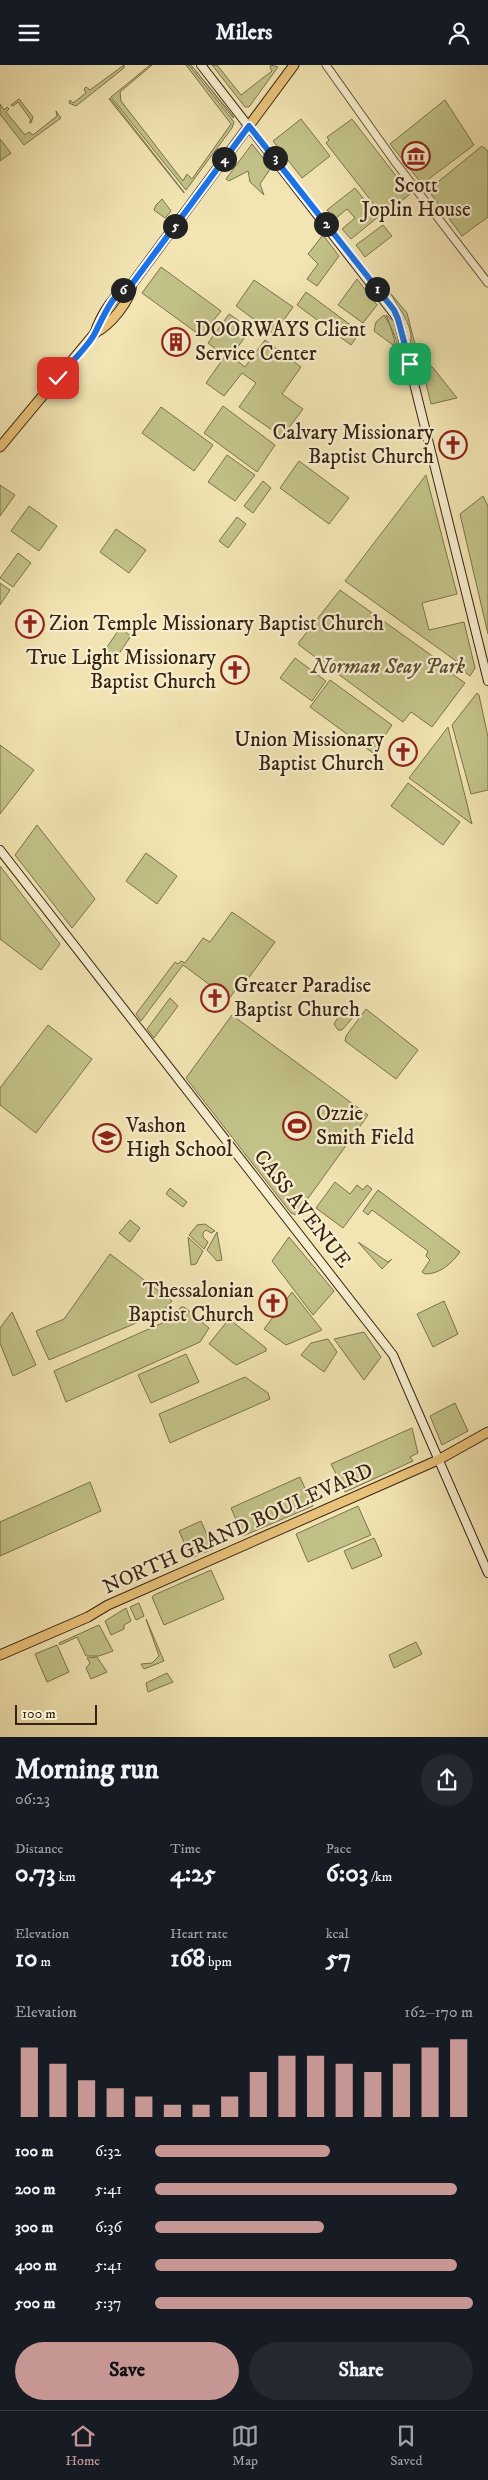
<!DOCTYPE html>
<html lang="en">
<head>
<meta charset="utf-8">
<style>
  body { margin:0; font-family:"IM FELL DW Pica",serif; background:#242831; color:#f1f3f6; height:100vh; display:flex; flex-direction:column; font-size:19px; white-space:nowrap }
  * { box-sizing:border-box; margin:0 }
  p { font-size:16px; color:#9ea1a6 }
  .icon { flex:none; width:28px; height:28px; fill:none; stroke:currentColor; stroke-width:2; stroke-linecap:round; stroke-linejoin:round }
  .map { position:relative; height:1672px; overflow:hidden }
  .side { display:flex; flex-direction:column; background:#171b24; flex:1 }
  .side>* { flex:none }
  .scale { position:absolute; left:15px; bottom:12px; width:82px; box-sizing:border-box; padding-left:5px; border:2px solid #362314; border-top:0; font-size:14px; line-height:18px; white-space:nowrap; color:#362314; -webkit-text-stroke:4px #f7eece; paint-order:stroke }
  .pin { position:absolute; display:grid; place-items:center; width:42px; height:42px; color:#fff; margin:-21px; border-radius:10px; box-shadow:0 2px 8px #0006 }
  .km { position:absolute; width:25px; height:25px; margin:-12px; border-radius:50%; background:#222; color:#fff; font-size:14px; line-height:25px; text-align:center }
  .round { display:grid; place-items:center; flex:none; width:52px; height:52px; border-radius:26px; background:#242831 }
  .overview { display:flex; align-items:center; justify-content:space-between; height:85px; padding:0 15px }
  h1 { font-size:28px; font-weight:700; line-height:38px }
  .metrics { display:grid; grid-template-columns:repeat(3,1fr); gap:8px; height:85px; padding:5px 15px }
  .metrics div { display:grid; align-content:center }
  .metrics b { font-size:25px; font-weight:700 }
  .metrics small { font-size:14px; font-weight:400 }
  .metrics p { font-size:14px }
  .chart { height:140px; padding:10px 15px }
  .chart p { display:flex; justify-content:space-between }
  .chart svg { width:100%; height:90px; margin-top:5px; stroke:#c59692; stroke-width:6 }
  .primary-button { display:flex; gap:10px; margin-top:auto; padding:10px 15px }
  .primary-button a { flex:1; height:58px; border-radius:30px; background:#c59692; color:#111; font-size:20px; font-weight:700; line-height:58px; text-align:center }
  .primary-button a+a { background:#242831; color:#f1f3f6 }
  ul { padding:0 15px; list-style:none; font-size:16px }
  li { display:grid; grid-template-columns:80px 60px 1fr; align-items:center; height:38px }
  li i { height:12px; border-radius:6px; background:#c59692 }
  header { display:flex; justify-content:space-between; align-items:center; height:65px; padding:0 15px; background:#171b24; font-size:22px; font-weight:700 }
  .tab-bar { display:flex; justify-content:space-around; align-items:center; height:70px; border-top:1px solid #363941; background:#171b24; font-size:14px; color:#9ea1a6 }
  .tab-bar a { display:grid; justify-items:center; gap:2px }
  .tab-bar .on { color:#c59692 }
  .map>svg:first-child { display:block }
  .green { fill:#c2c288; stroke:#7c724e }
  .lines { fill:none; stroke-linecap:round; stroke-linejoin:round }
  .tertiary-casing { stroke:#65543c; stroke-width:9 }
  .secondary-casing { stroke:#362314; stroke-width:10 }
  .primary-casing { stroke:#362314; stroke-width:11 }
  .tertiary { stroke:#f7eece; stroke-width:7 }
  .secondary { stroke:#f7eece; stroke-width:8 }
  .primary { stroke:#e9c27a; stroke-width:9 }
  .route-casing { stroke:#fff; stroke-width:10 }
  .route { stroke:#1a73e8; stroke-width:6 }
  .labels { text-anchor:middle; dominant-baseline:central; stroke-width:4.5; stroke-linejoin:round; paint-order:stroke }
  .poi-label { font-size:21px; fill:#362314; stroke:#f7eece; text-anchor:start }
  .park-label { font-size:21px; font-style:italic; fill:#594b31; stroke:#f7eece }
  .street-label { font-size:21px; fill:#362314; stroke:#f7eece }
</style>
</head>
<body>
<header><svg class="icon" aria-label="menu" viewBox="0 0 24 24"><path d="M4 6h16M4 12h16M4 18h16"/></svg>Milers<svg class="icon" aria-label="person" viewBox="0 0 24 24"><circle cx="12" cy="8" r="4"/><path d="M4 21q1-7 8-7t8 7"/></svg></header>
<div class="map">
<svg width="488" height="1673" viewBox="0 0 488 1673">
  <rect width="100%" height="100%" fill="#f2e5b3"/>
  <filter id="stains"><feTurbulence type="fractalNoise" baseFrequency=".004" numOctaves="4"/><feColorMatrix values="0 0 0 0 .2 0 0 0 0 .09 0 0 0 0 .02 0 0 0 .5 -.17"/></filter>
  <radialGradient id="worn" r=".72"><stop offset=".6" stop-color="#630" stop-opacity="0"/><stop offset="1" stop-color="#630" stop-opacity=".3"/></radialGradient>
  <!-- green -->
  <g class="green">
    <polygon points="124,0 124,3 76,41 69,38 70,35 73,38 86,28 84,24 86,22 90,25"/>
    <polygon points="150,0 152,0 120,27 121,36 183,116 187,109 192,114 231,59 186,0 189,0 234,57 232,63 186,125 111,32"/>
    <polygon points="191,0 234,52 233,53"/>
    <polygon points="212,0 217,0 241,30 272,6 270,2 271,0 278,2 249,42 245,42"/>
    <polygon points="110,33 184,127 184,128 109,34"/>
    <polygon points="19,34 33,52 31,58 29,57 31,55 18,37 13,41 11,40"/>
    <polygon points="445,35 474,80 422,119 390,79"/>
    <polygon points="0,39 4,45 7,42 9,44 6,47 25,70 29,67 33,70 57,51 56,46 61,53 24,80 0,49"/>
    <polygon points="301,54 330,91 302,113 273,76"/>
    <polygon points="352,54 410,129 383,151 326,78 329,75 327,72"/>
    <polygon points="0,74 11,88 0,96"/>
    <polygon points="252,79 271,103 260,119 264,130 250,117 248,106 229,116 226,114"/>
    <polygon points="482,81 488,86 488,152 462,171 428,125"/>
    <polygon points="355,123 378,152 351,174 342,164 355,153 347,144 335,154 327,145"/>
    <polygon points="162,134 171,146 165,153 154,145 156,140"/>
    <polygon points="383,160 392,171 365,192 356,180"/>
    <polygon points="323,170 339,191 317,221 307,214 318,199 308,189"/>
    <polygon points="161,202 221,246 201,271 142,228"/>
    <polygon points="357,214 377,240 363,258 338,240"/>
    <polygon points="254,215 293,242 274,269 236,241"/>
    <polygon points="306,227 360,267 351,280 297,240"/>
    <path d="M391,229L407,248L418,291L410,281C415,262 400,246 391,229Z"/>
    <polygon points="229,249 251,264 231,291 245,302 265,275 301,302 282,329 303,344 282,372 239,342 256,318 242,308 224,331 206,318 225,291 208,278"/>
    <polygon points="384,250 390,260 395,277 393,280 374,266 376,257"/>
    <polygon points="386,250 395,257 402,287 394,281 397,277"/>
    <polygon points="431,301 434,304 457,333 431,339 423,306"/>
    <polygon points="223,341 275,380 257,407 204,368"/>
    <polygon points="161,342 213,380 194,406 142,368"/>
    <polygon points="227,390 255,410 235,436 208,417"/>
    <polygon points="299,396 349,433 329,459 280,423"/>
    <polygon points="426,410 457,529 422,538 429,565 464,557 475,603 470,611 466,608 463,601 345,516"/>
    <polygon points="263,416 271,423 253,448 244,441"/>
    <polygon points="0,420 15,430 0,451"/>
    <polygon points="483,431 488,441 488,569 460,449"/>
    <polygon points="29,441 57,461 39,486 11,466"/>
    <polygon points="237,452 246,459 228,483 219,476"/>
    <polygon points="116,464 146,485 129,508 100,487"/>
    <polygon points="18,488 31,498 13,522 0,513"/>
    <polygon points="0,518 10,525 0,540"/>
    <polygon points="340,525 445,600 444,603 465,618 432,662 411,647 403,657 299,580 299,577"/>
    <polygon points="120,563 131,571 114,596 103,588"/>
    <polygon points="295,593 326,616 312,636 280,613"/>
    <polygon points="330,615 392,660 373,688 310,642"/>
    <polygon points="477,628 479,630 488,672 488,725 471,729 452,660"/>
    <polygon points="448,662 472,759 409,713"/>
    <polygon points="0,680 34,705 0,749"/>
    <polygon points="408,718 460,757 443,780 391,741"/>
    <polygon points="37,760 95,834 72,863 15,790"/>
    <polygon points="146,788 177,811 157,839 126,816"/>
    <polygon points="0,801 60,879 41,905 0,874"/>
    <polygon points="232,847 275,877 239,926 236,924 229,934 183,900 141,956 136,949 175,897 178,899 181,896 185,898 203,873 210,877"/>
    <polygon points="170,933 178,941 154,973 147,964"/>
    <polygon points="348,942 355,950 342,965 338,965 334,959 344,943"/>
    <polygon points="366,944 418,985 396,1014 345,976 346,971"/>
    <polygon points="232,950 368,1050 296,1150 291,1148 186,1013"/>
    <polygon points="48,960 92,994 36,1068 0,1040 0,1023"/>
    <polygon points="335,1117 350,1129 357,1120 363,1125 367,1120 372,1124 343,1163 316,1143"/>
    <polygon points="170,1123 187,1137 183,1142 166,1129"/>
    <path d="M378,1125L460,1187C451,1199 440,1209 425,1209L422,1207L430,1195L426,1191L428,1186L372,1145L368,1150L363,1146Z"/>
    <polygon points="130,1155 140,1163 130,1177 119,1168"/>
    <polygon points="205,1159 215,1166 211,1168 206,1165 203,1168 203,1172 208,1177 204,1184 189,1170 197,1160"/>
    <polygon points="217,1167 222,1195 217,1196 207,1185"/>
    <polygon points="188,1172 203,1186 196,1199 191,1200"/>
    <polygon points="289,1172 334,1226 313,1250 272,1196"/>
    <polygon points="358,1177 388,1197 392,1194 382,1204"/>
    <polygon points="110,1189 172,1236 162,1247 49,1295 36,1266 64,1254"/>
    <polygon points="292,1227 322,1265 286,1280 264,1264"/>
    <polygon points="444,1236 458,1269 433,1282 417,1249"/>
    <polygon points="181,1242 184,1242 209,1263 200,1277 66,1337 54,1306 169,1255"/>
    <polygon points="12,1247 36,1300 13,1311 0,1278 0,1263"/>
    <polygon points="229,1254 266,1283 266,1286 236,1300 209,1279"/>
    <polygon points="364,1267 381,1292 364,1315 334,1274"/>
    <polygon points="328,1274 337,1287 324,1307 301,1290 311,1278"/>
    <polygon points="186,1289 199,1317 151,1338 138,1310"/>
    <polygon points="245,1312 268,1328 270,1334 170,1378 159,1349"/>
    <polygon points="455,1338 468,1366 442,1380 430,1351"/>
    <polygon points="412,1363 418,1388 410,1392 413,1396 345,1427 331,1399"/>
    <polygon points="300,1412 313,1441 243,1471 231,1443"/>
    <polygon points="90,1417 101,1446 0,1491 0,1457"/>
    <polygon points="358,1441 371,1470 308,1497 296,1469"/>
    <polygon points="201,1456 213,1484 191,1493 179,1466"/>
    <polygon points="374,1473 382,1491 352,1504 344,1486"/>
    <polygon points="211,1505 224,1534 164,1560 152,1532 154,1530"/>
    <polygon points="139,1538 144,1551 136,1555 130,1542"/>
    <polygon points="126,1543 131,1556 124,1560 124,1564 111,1570 105,1556"/>
    <polygon points="146,1554 164,1596 144,1604 141,1599 152,1598 159,1591"/>
    <polygon points="99,1560 113,1586 99,1591 86,1591 77,1572 60,1580 59,1578"/>
    <polygon points="416,1577 422,1589 394,1603 389,1590"/>
    <polygon points="57,1580 69,1607 47,1617 35,1589"/>
    <polygon points="97,1592 107,1607 91,1614 86,1603 90,1598 87,1593"/>
    <polygon points="167,1608 173,1617 148,1627 146,1618"/>
  </g>
  <g class="lines">
    <defs>
      <polyline id="tertiary" points="326,0 395,97 488,218"/>
      <g id="secondary">
        <polyline points="201,0 398,254 488,616"/>
        <polyline points="0,785 393,1290 488,1508"/>
      </g>
      <g id="primary">
        <path d="M95,268C100,252 116,225 132,219"/>
        <path d="M0,382L95,268C110,260 131,236 132,219L294,0"/>
        <polyline points="0,1590 88,1552 108,1540 438,1395 488,1367"/>
      </g>
    </defs>
    <!-- tertiary casing -->
    <use href="#tertiary" class="tertiary-casing"/>
    <!-- secondary casing -->
    <use href="#secondary" class="secondary-casing"/>
    <!-- primary casing -->
    <use href="#primary" class="primary-casing"/>
    <!-- tertiary -->
    <use href="#tertiary" class="tertiary"/>
    <!-- secondary -->
    <use href="#secondary" class="secondary"/>
    <!-- primary -->
    <use href="#primary" class="primary"/>
  </g>
  <g class="lines">
    <defs>
      <path id="route" d="M58,313C68,300 88,282 95,268C103,252 114,225 132,219L249,61L394,245L398,254L410,299"/>
    </defs>
    <!-- route casing -->
    <use href="#route" class="route-casing"/>
    <!-- route -->
    <use href="#route" class="route"/>
  </g>
  <!-- icons -->
  <defs>
    <symbol id="museum-ring" viewBox="-11 -11 22 22"><circle r="9.5" fill="#f7eece" stroke="#8f2418" stroke-width="1.5"/><path d="M0-6L6-3V-2H-6V-3ZM-5-1h2V3h-2ZM-1-1h2V3h-2ZM3-1h2V3H3ZM-6 4H6V6H-6Z" fill="#8f2418"/></symbol>
    <symbol id="building-ring" viewBox="-11 -11 22 22"><circle r="9.5" fill="#f7eece" stroke="#8f2418" stroke-width="1.5"/><path d="M-4-6H4V6H1V3H-1V6H-4ZM-2.5-4.3h1.7v1.8h-1.7ZM.8-4.3h1.7v1.8H.8ZM-2.5-1h1.7V.8h-1.7ZM.8-1h1.7V.8H.8Z" fill="#8f2418"/></symbol>
    <symbol id="church-ring" viewBox="-11 -11 22 22"><circle r="9.5" fill="#f7eece" stroke="#8f2418" stroke-width="1.5"/><path d="M-1.2-6h2.4v3.5h3.3v2.4h-3.3V6h-2.4V-.1h-3.3v-2.4h3.3Z" fill="#8f2418"/></symbol>
    <symbol id="stadium-ring" viewBox="-11 -11 22 22"><circle r="9.5" fill="#f7eece" stroke="#8f2418" stroke-width="1.5"/><path d="M0-5a6.5 5 0 1 0 0 10a6.5 5 0 1 0 0-10ZM-3.5-1.8h7v3.6h-7Z" fill="#8f2418"/></symbol>
    <symbol id="school-ring" viewBox="-11 -11 22 22"><circle r="9.5" fill="#f7eece" stroke="#8f2418" stroke-width="1.5"/><path d="M0-5L7-2L0 1L-7-2ZM-4 1L0 2.5L4 1V4Q0 6-4 4Z" fill="#8f2418"/></symbol>
  </defs>
  <g fill-rule="evenodd">
    <use href="#museum-ring" x="400" y="75" width="32" height="32"/>
    <use href="#building-ring" x="160" y="261" width="32" height="32"/>
    <use href="#church-ring" x="437" y="364" width="32" height="32"/>
    <use href="#church-ring" x="14" y="543" width="32" height="32"/>
    <use href="#church-ring" x="219" y="589" width="32" height="32"/>
    <use href="#church-ring" x="387" y="671" width="32" height="32"/>
    <use href="#church-ring" x="199" y="917" width="32" height="32"/>
    <use href="#stadium-ring" x="281" y="1045" width="32" height="32"/>
    <use href="#school-ring" x="91" y="1057" width="32" height="32"/>
    <use href="#church-ring" x="257" y="1222" width="32" height="32"/>
  </g>
  <g class="labels">
    <!-- poi labels -->
    <g class="poi-label">
      <text x="416" y="121" text-anchor="middle">Scott<tspan x="416" dy="24">Joplin House</tspan></text>
      <text x="195" y="265">DOORWAYS Client<tspan x="195" dy="24">Service Center</tspan></text>
      <text x="434" y="368" text-anchor="end">Calvary Missionary<tspan x="434" dy="24">Baptist Church</tspan></text>
      <text x="49" y="559">Zion Temple Missionary Baptist Church</text>
      <text x="216" y="593" text-anchor="end">True Light Missionary<tspan x="216" dy="24">Baptist Church</tspan></text>
      <text x="384" y="675" text-anchor="end">Union Missionary<tspan x="384" dy="24">Baptist Church</tspan></text>
      <text x="234" y="921">Greater Paradise<tspan x="234" dy="24">Baptist Church</tspan></text>
      <text x="316" y="1049">Ozzie<tspan x="316" dy="24">Smith Field</tspan></text>
      <text x="126" y="1061">Vashon<tspan x="126" dy="24">High School</tspan></text>
      <text x="254" y="1226" text-anchor="end">Thessalonian<tspan x="254" dy="24">Baptist Church</tspan></text>
    </g>
    <!-- park labels -->
    <g class="park-label">
      <text x="388" y="602">Norman Seay Park</text>
    </g>
    <!-- street labels -->
    <g class="street-label">
      <text transform="translate(302 1144) rotate(52)">CASS AVENUE</text>
      <text transform="translate(238 1464) rotate(-24)">NORTH GRAND BOULEVARD</text>
    </g>
  </g>
  <rect width="100%" height="100%" filter="url(#stains)"/>
  <rect width="100%" height="100%" fill="url(#worn)"/>
</svg>
<div class="scale">100 m</div>
<div class="pin" style="left:410px;top:299px;background:#1e9e55"><svg class="icon" aria-label="arrive" viewBox="0 0 24 24"><path d="M6 21V4h12l-3 4 3 4H6"/></svg></div>
<div class="pin" style="left:58px;top:313px;background:#d93025"><svg class="icon" aria-label="check" viewBox="0 0 24 24"><path d="M5 12l5 5 9-10"/></svg></div>
<b class="km" style="left:377px;top:224px">1</b>
<b class="km" style="left:326px;top:159px">2</b>
<b class="km" style="left:275px;top:93px">3</b>
<b class="km" style="left:224px;top:94px">4</b>
<b class="km" style="left:175px;top:161px">5</b>
<b class="km" style="left:123px;top:225px">6</b>
</div>
<section class="side">
<div class="overview"><div><h1>Morning run</h1><p>06:23</p></div><a class="round"><svg class="icon" aria-label="share" viewBox="0 0 24 24"><path d="M12 15V3M7 8l5-5 5 5M5 13v7h14v-7"/></svg></a></div>
<div class="metrics">
<div><p>Distance</p><b>0.73<small> km</small></b></div>
<div><p>Time</p><b>4:25</b></div>
<div><p>Pace</p><b>6:03<small> /km</small></b></div>
</div>
<div class="metrics">
<div><p>Elevation</p><b>10<small> m</small></b></div>
<div><p>Heart rate</p><b>168<small> bpm</small></b></div>
<div><p>kcal</p><b>57</b></div>
</div>
<div class="chart"><p><span>Elevation</span>162–170 m</p>
<svg viewBox="0 0 160 44" preserveAspectRatio="none"><path d="M5 44V10M15 44V18M25 44V26M35 44V30M45 44V34M55 44V38M65 44V38M75 44V34M85 44V22M95 44V14M105 44V14M115 44V18M125 44V22M135 44V18M145 44V10M155 44V6"/></svg>
</div>
<ul>
<li><b>100 m</b>6:32<i style="width:55%"></i></li>
<li><b>200 m</b>5:41<i style="width:95%"></i></li>
<li><b>300 m</b>6:36<i style="width:53%"></i></li>
<li><b>400 m</b>5:41<i style="width:95%"></i></li>
<li><b>500 m</b>5:37<i style="width:100%"></i></li>
</ul>
<div class="primary-button"><a>Save</a><a>Share</a></div>
</section>
<nav class="tab-bar">
<a class="on"><svg class="icon" aria-label="home" viewBox="0 0 24 24"><path d="M3 11l9-7 9 7M6 9v11h12V9"/></svg>Home</a>
<a><svg class="icon" aria-label="map" viewBox="0 0 24 24"><path d="M3 6l6-2 6 2 6-2v14l-6 2-6-2-6 2zM9 4v14M15 6v14"/></svg>Map</a>
<a><svg class="icon" aria-label="saved" viewBox="0 0 24 24"><path d="M7 4h10v16l-5-4-5 4z"/></svg>Saved</a>
</nav>
</body>
</html>
